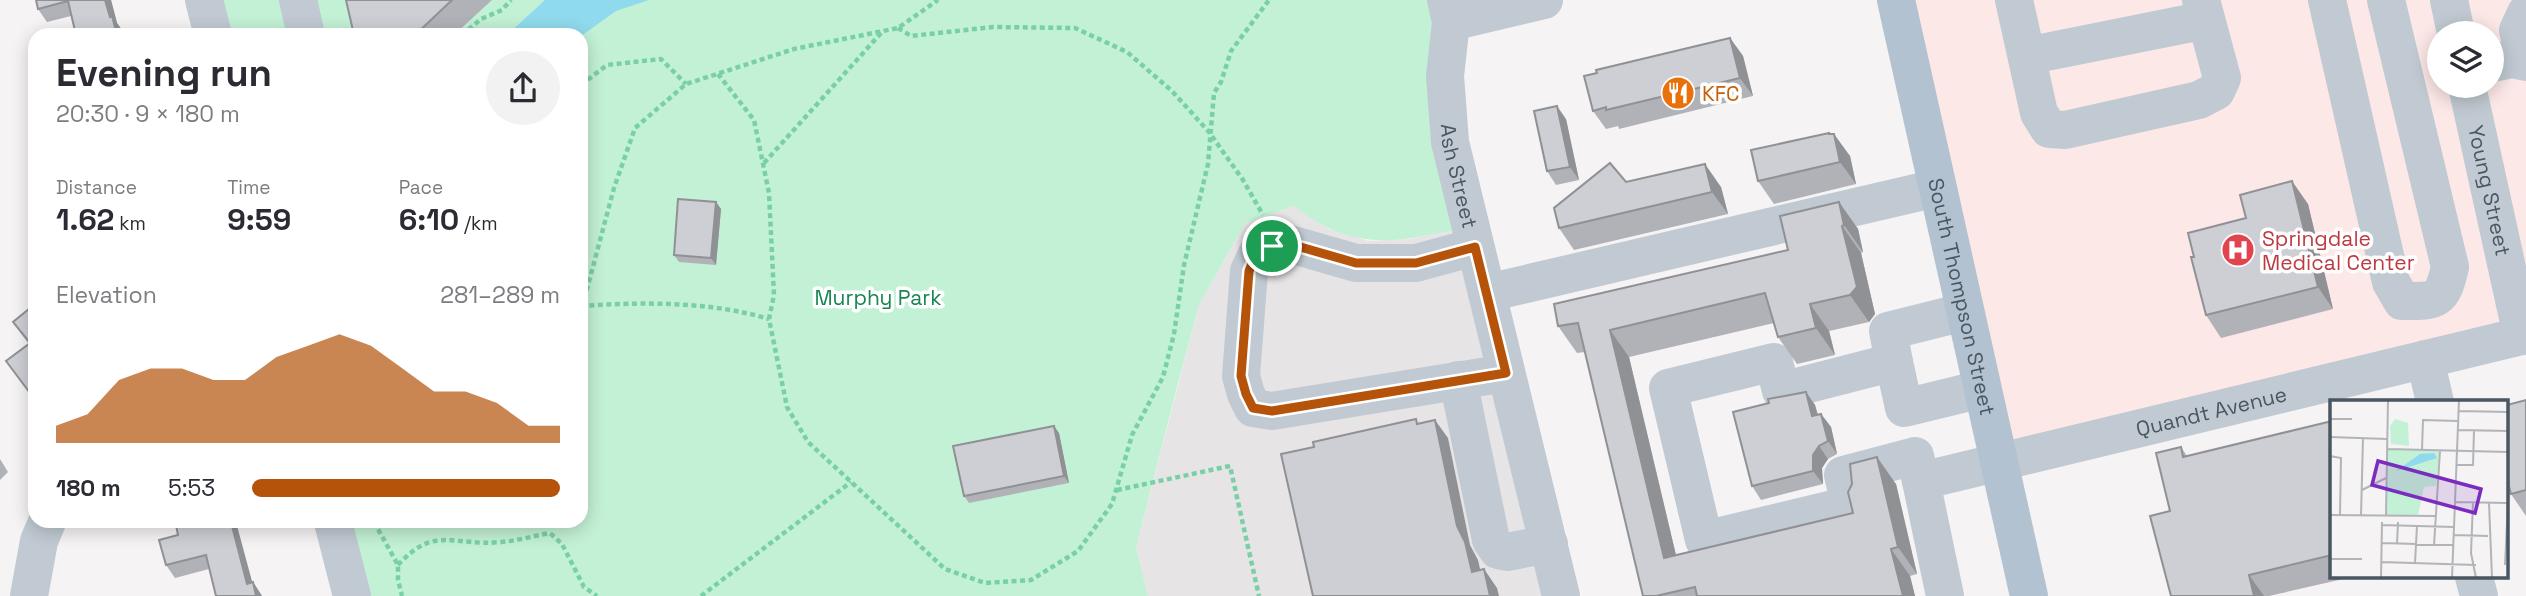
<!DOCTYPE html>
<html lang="en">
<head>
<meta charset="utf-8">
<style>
  body { margin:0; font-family:"Space Grotesk",sans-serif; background:#f2f2f3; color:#2b2b33; height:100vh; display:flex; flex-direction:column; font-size:26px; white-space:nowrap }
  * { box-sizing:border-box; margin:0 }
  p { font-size:23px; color:#7c7c81 }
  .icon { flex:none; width:38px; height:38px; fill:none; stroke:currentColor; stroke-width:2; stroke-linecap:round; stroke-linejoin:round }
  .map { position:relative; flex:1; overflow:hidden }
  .details { position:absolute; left:28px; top:28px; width:560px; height:500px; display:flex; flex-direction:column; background:#fff; border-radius:21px; box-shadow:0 4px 18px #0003 }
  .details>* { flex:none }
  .fabs { position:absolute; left:2427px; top:21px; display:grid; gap:14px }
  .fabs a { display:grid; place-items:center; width:77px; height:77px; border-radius:50%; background:#fff; box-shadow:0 4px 18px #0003; font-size:35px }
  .pin { position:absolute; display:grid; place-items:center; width:60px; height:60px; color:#fff; margin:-30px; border:4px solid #fff; border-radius:50%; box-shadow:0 2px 7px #0007 }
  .round { display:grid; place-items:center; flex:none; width:74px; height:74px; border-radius:37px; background:#f2f2f3 }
  .head { display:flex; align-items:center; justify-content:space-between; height:119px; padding:0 28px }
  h1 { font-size:38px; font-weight:700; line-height:52px }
  .metrics { display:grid; grid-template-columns:repeat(3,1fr); gap:10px; height:119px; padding:7px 28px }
  .metrics div { display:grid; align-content:center }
  .metrics b { font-size:30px; font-weight:700 }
  .metrics small { font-size:19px; font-weight:400 }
  .metrics p { font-size:19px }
  .chart { height:196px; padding:14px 28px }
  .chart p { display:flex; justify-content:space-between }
  .chart svg { width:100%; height:126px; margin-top:7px; fill:#b45309; opacity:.7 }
  ul { padding:0 28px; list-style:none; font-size:23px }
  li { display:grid; grid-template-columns:112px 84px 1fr; align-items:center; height:52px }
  li i { height:18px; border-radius:9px; background:#b45309 }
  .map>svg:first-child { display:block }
  .education { fill:#e6e4e5 }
  .medical { fill:#fce8e6; fill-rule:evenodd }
  .green { fill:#c3f1d5 }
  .water { fill:#90daee }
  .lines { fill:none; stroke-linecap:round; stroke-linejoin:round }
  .path { stroke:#7ad0a6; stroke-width:4.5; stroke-dasharray:5 3.5; stroke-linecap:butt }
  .minor { stroke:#c1cad2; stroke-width:38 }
  .major { stroke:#b3c2d1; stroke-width:38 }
  .wall { fill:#b0b2b7 }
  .shaded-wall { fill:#909195 }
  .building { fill:#cdcfd5; stroke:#909195; stroke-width:2 }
  .route-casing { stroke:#fff; stroke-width:14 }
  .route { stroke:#b45309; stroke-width:9 }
  .labels { text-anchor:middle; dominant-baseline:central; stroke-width:7; stroke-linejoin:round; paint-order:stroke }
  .food-label { font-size:21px; fill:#c56008; stroke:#fff; text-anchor:start }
  .street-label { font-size:21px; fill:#4a5661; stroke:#fff }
  .health-label { font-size:21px; fill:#be3a42; stroke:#fff; text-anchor:start }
  .park-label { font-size:21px; fill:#17864f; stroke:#fff }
  .inset-road { fill:none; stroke:#b1b4b9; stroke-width:2 }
  .view { fill:#7b2cbf; fill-opacity:0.15; stroke:#7b2cbf; stroke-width:3.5 }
  .inset-edge { fill:none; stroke:#4a5661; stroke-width:3.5 }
</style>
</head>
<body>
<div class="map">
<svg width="2526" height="596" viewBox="0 0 2526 596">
  <rect width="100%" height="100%" fill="#f5f3f3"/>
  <!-- education -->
  <polygon class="education" points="1294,206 1329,229 1368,241 1410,239 1470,227 1561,596 1148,596 1136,547 1199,305 1245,223"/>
  <!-- medical -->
  <path class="medical" d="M1896,0H2526V335L1998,462ZM2440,33H2492V86H2440Z"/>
  <!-- green -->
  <path class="green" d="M204,0H1446L1470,227C1400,241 1356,255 1294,206L1245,223L1199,305L1176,391L1136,547L1148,596H352L333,522H581V35H213Z"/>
  <!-- water -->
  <polygon class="water" points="545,0 649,0 616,11 581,36 507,35"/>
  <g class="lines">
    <!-- path -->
    <g class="path">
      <polyline points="898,28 911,36 993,27 1075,28 1127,52 1172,91 1209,132 1243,180 1263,215"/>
      <polyline points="462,35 481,19 502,10 511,0"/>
      <polyline points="718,74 754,120 769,193 774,295 769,319 787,407 808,442 945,569 985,583 1031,580 1078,551 1112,504 1132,435 1163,377 1174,334 1184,265 1208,164 1214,93 1221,82 1231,51 1269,0"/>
      <polyline points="581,85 607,65 661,59 686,84"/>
      <polyline points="764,163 882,32"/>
      <polyline points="581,297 587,289 614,188 635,128 686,84 794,49 898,28 938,0"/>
      <path d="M581,306C643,302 709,301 769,319"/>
      <polyline points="1117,490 1230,466 1259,596"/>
      <polyline points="374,522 398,565 398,580 402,596"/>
      <path d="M398,565C435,524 454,547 500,542C517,541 533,536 550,533L562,544L584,587L597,596"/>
      <polyline points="701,596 851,482"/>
    </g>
    <!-- minor -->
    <g class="minor">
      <polyline points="204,0 213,35"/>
      <polyline points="298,0 306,35"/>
      <path id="s1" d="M1446,0L1451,22L1445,76L1450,142L1561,596"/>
      <polyline points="2014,0 2039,113 2049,129 2065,130 2199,100 2216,91 2222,78 2201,0"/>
      <path d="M2327,0L2391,282L2402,301C2437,301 2442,302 2450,267L2386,0"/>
      <polyline points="2449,0 2456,33"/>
      <polyline points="1451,22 1544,0"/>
      <polyline points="2027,56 2206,20"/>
      <polyline points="2492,63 2512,59 2526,62 2518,30 2526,13"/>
      <path id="s2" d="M2467,86L2522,336"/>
      <polyline points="1475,247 1416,263 1356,263 1290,244 1272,246 1257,254 1249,271 1241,376 1246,394 1253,408 1272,411 1506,373"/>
      <polyline points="1487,293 1937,188"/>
      <polyline points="2425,359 2435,402"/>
      <polyline points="1894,362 1888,331 1964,312"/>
      <polyline points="1458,380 1491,540 1498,550 1507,552 1549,544"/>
      <polyline points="1921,481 1915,456 1843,475 1850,505 1704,540 1668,388 1774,362 1781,391 1894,362 1904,408 1982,389"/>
      <polyline points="333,522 352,596"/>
      <polyline points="2474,577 2479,596"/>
      <polyline points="29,596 39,541 47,522"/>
      <path id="s3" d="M1945,596L1921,481L2526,335"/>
    </g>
    <!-- major -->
    <path class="major" id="s4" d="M1896,0L2029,596"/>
  </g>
  <!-- wall -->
  <g class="wall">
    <polygon points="36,0 111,0 117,23 122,30 123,35 76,35 71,16 47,22 38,9"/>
    <polygon points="346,0 492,0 454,35 354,35"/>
    <polygon points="1730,38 1743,56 1753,96 1619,129 1618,126 1606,129 1593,111"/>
    <polygon points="1566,119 1579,180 1556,185 1547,171"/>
    <polygon points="1829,133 1850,156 1856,184 1774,204 1758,181"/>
    <polygon points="1626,182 1721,187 1728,214 1574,250 1559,228"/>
    <polygon points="716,202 721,209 716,265 679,262 674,255"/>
    <polygon points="1839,202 1858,229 1863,252 1861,253 1875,314 1869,322 1829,331 1835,355 1797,364 1778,337 1774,323 1629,357 1676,555 1853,513 1896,484 1917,574 1910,576 1915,596 1643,596 1585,352 1577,353 1558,326 1788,250"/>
    <polygon points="2308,204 2333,309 2221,338 2206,315"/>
    <polygon points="35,304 35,401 6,361 29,344 13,322"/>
    <polygon points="1806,392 1815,405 1818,414 1821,414 1831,427 1837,454 1828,459 1822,468 1823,484 1761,500 1752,486 1769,403"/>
    <polygon points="2526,400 2526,516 2511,494"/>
    <polygon points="2332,421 2332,577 2352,577 2269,596 2171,596 2170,511 2181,447 2187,456"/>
    <polygon points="1059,433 1069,483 969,503 964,496"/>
    <polygon points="0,459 8,472 0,480"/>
    <polygon points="178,535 253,582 262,596 216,596 209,569 175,578 166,565"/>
  </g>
  <!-- shaded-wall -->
  <g class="shaded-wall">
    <polygon points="105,0 111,0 117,23 122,30 123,35 117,35 110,17"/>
    <polygon points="1730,38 1743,56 1753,96 1740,78"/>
    <polygon points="1557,106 1566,119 1579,180 1570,167"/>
    <polygon points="1829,133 1836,142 1834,134 1850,156 1856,184 1840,162"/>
    <polygon points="1705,164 1721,187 1728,214 1712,192"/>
    <polygon points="2292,181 2308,204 2333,309 2318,287"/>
    <polygon points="716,202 721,209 716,265 711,258"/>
    <polygon points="1839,202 1858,229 1863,252 1844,225"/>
    <polygon points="1842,226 1861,253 1875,314 1869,322 1850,295"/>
    <polygon points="1810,304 1829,331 1835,355 1816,328"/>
    <polygon points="1610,330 1629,357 1683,585 1664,558"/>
    <polygon points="1806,392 1815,405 1821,429 1812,416"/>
    <polygon points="1821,414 1831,427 1837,454 1828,441"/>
    <polygon points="1435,420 1448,438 1470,545 1478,560 1485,591 1472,572 1457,526"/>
    <polygon points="1054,426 1059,433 1069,483 1064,476"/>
    <polygon points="1819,446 1828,459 1822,468 1823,484 1813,471 1813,455"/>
    <polygon points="1877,457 1896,484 1917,574 1898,547"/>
    <polygon points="231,522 236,522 256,596 247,584"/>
    <polygon points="1891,549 1910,576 1915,596 1903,596"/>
    <polygon points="1484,569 1497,588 1499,596 1490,596"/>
    <polygon points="2249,575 2264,596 2254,596"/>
    <polygon points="253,582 262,596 256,596"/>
  </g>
  <!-- building -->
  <g class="building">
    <polygon points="36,0 105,0 110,17 112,16 117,35 76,35 68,1 38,9"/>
    <polygon points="346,0 452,0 415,35 354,35"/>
    <polygon points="1730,38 1740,78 1606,110 1606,107 1593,111 1584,76 1597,73 1596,70"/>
    <polygon points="1557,106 1570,167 1547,171 1534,111"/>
    <polygon points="1829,133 1829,134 1834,134 1840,162 1758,181 1751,150"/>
    <polygon points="1610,163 1626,182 1705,164 1712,192 1559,228 1554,208"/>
    <polygon points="2292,181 2318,287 2206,315 2191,257 2194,257 2188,233 2246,218 2240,195"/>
    <polygon points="678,199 716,202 711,258 674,255"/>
    <polygon points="1839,202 1844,225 1842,226 1857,287 1850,295 1810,304 1816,328 1778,337 1765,293 1610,330 1664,558 1853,513 1848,492 1852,484 1850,464 1877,457 1898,547 1891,549 1903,596 1697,596 1695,587 1656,596 1643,596 1578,323 1558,326 1554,304 1788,250 1780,216"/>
    <polygon points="35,304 35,390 30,393 6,361 30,343 13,322"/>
    <polygon points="1806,392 1812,416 1821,414 1828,441 1819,446 1813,455 1813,471 1752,486 1733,412 1769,403 1768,399"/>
    <polygon points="2526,400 2526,490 2511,494 2507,479 2507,405"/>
    <polygon points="1416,419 1417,424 1435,420 1457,526 1465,542 1472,572 1484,569 1490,596 1313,596 1281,454 1314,447 1313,442"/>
    <polygon points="2332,421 2332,555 2249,575 2254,596 2171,596 2150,516 2170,511 2156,453 2181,447 2183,457"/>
    <polygon points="1054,426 1064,476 964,496 953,446"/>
    <polygon points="189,522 231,522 247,584 253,582 256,596 216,596 206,555 166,565 159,540 178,535 176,525"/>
  </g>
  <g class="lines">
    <defs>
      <polygon id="route" points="1290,244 1356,263 1416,263 1475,247 1506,373 1272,411 1253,408 1246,394 1241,376 1249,271 1256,254 1272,246"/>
    </defs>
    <!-- route casing -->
    <use href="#route" class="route-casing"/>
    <!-- route -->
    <use href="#route" class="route"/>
  </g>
  <!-- icons -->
  <defs>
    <symbol id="restaurant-disc" viewBox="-11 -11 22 22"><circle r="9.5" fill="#e8710a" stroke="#fff"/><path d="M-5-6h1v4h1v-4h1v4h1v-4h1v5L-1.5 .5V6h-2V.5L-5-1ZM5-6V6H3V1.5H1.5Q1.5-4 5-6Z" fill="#fff"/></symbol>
    <symbol id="hospital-disc" viewBox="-11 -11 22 22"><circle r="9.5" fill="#e0444e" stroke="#fff"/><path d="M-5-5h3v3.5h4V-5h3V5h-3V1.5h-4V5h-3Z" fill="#fff"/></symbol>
  </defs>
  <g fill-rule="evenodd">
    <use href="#restaurant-disc" x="1659" y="74" width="38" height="38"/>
    <use href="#hospital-disc" x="2219" y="231" width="38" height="38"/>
  </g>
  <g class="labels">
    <!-- food labels -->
    <g class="food-label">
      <text x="1702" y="93">KFC</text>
    </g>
    <!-- street labels -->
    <g class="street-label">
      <text stroke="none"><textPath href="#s1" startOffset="178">Ash Street</textPath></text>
      <text stroke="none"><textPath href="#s2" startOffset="107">Young Street</textPath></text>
      <text stroke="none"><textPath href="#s4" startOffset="304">South Thompson Street</textPath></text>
      <text stroke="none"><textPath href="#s3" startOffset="416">Quandt Avenue</textPath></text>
    </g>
    <!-- health labels -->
    <g class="health-label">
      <text x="2262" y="238">Springdale<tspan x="2262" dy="24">Medical Center</tspan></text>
    </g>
    <!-- park labels -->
    <g class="park-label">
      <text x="878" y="297">Murphy Park</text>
    </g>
  </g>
  <!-- overview -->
  <g transform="translate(2330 400)">
    <rect width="178" height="178" fill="#f5f3f3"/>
    <path d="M65,19L78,23L79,46L61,44L60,26ZM57,49L110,51L106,86L94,87L88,115H56Z" fill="#c3f1d5"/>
    <path d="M90,54L104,53L107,58L66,71Z" fill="#90daee"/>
    <path class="inset-road" d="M129,11L179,12M0,19H22M128,30L179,31M0,37L57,39M57,49L179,52M92,50L93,20L128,21M0,56L11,58L10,115M126,65H143L144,31M32,90L56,78M125,102L177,103M143,102L141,153L146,178M159,103L162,178M0,115L105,116M56,115L58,0M31,116L33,38M52,125L124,127M123,135L158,136M51,143L123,145M67,144L68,122M104,145L110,51M0,159H32M51,162L146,165M85,163L87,126M175,165L179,81M51,178L52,122M122,178L129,0"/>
    <path class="view" d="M48,61L151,89L145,113L42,85Z"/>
    <rect width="178" height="178" class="inset-edge"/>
  </g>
</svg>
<div class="fabs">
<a><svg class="icon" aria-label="layers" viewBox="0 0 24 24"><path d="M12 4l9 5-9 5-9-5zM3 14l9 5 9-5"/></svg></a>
</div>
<div class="pin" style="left:1272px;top:246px;background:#1e9e55"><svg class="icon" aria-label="arrive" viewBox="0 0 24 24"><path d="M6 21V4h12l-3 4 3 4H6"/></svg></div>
<section class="details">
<div class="head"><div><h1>Evening run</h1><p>20:30 · 9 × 180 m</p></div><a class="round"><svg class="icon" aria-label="share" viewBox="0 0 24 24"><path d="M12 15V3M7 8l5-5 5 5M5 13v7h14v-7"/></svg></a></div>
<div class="metrics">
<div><p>Distance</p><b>1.62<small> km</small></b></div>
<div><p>Time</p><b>9:59</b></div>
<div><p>Pace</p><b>6:10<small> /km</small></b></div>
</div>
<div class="chart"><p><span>Elevation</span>281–289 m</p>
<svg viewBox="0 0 160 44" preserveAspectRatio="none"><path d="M0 44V38L10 34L20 22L30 18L40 18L50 22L60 22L70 14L80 10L90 6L100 10L110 18L120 26L130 26L140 30L150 38L160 38V44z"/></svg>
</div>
<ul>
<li><b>180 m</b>5:53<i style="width:100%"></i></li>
</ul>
</section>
</div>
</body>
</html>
